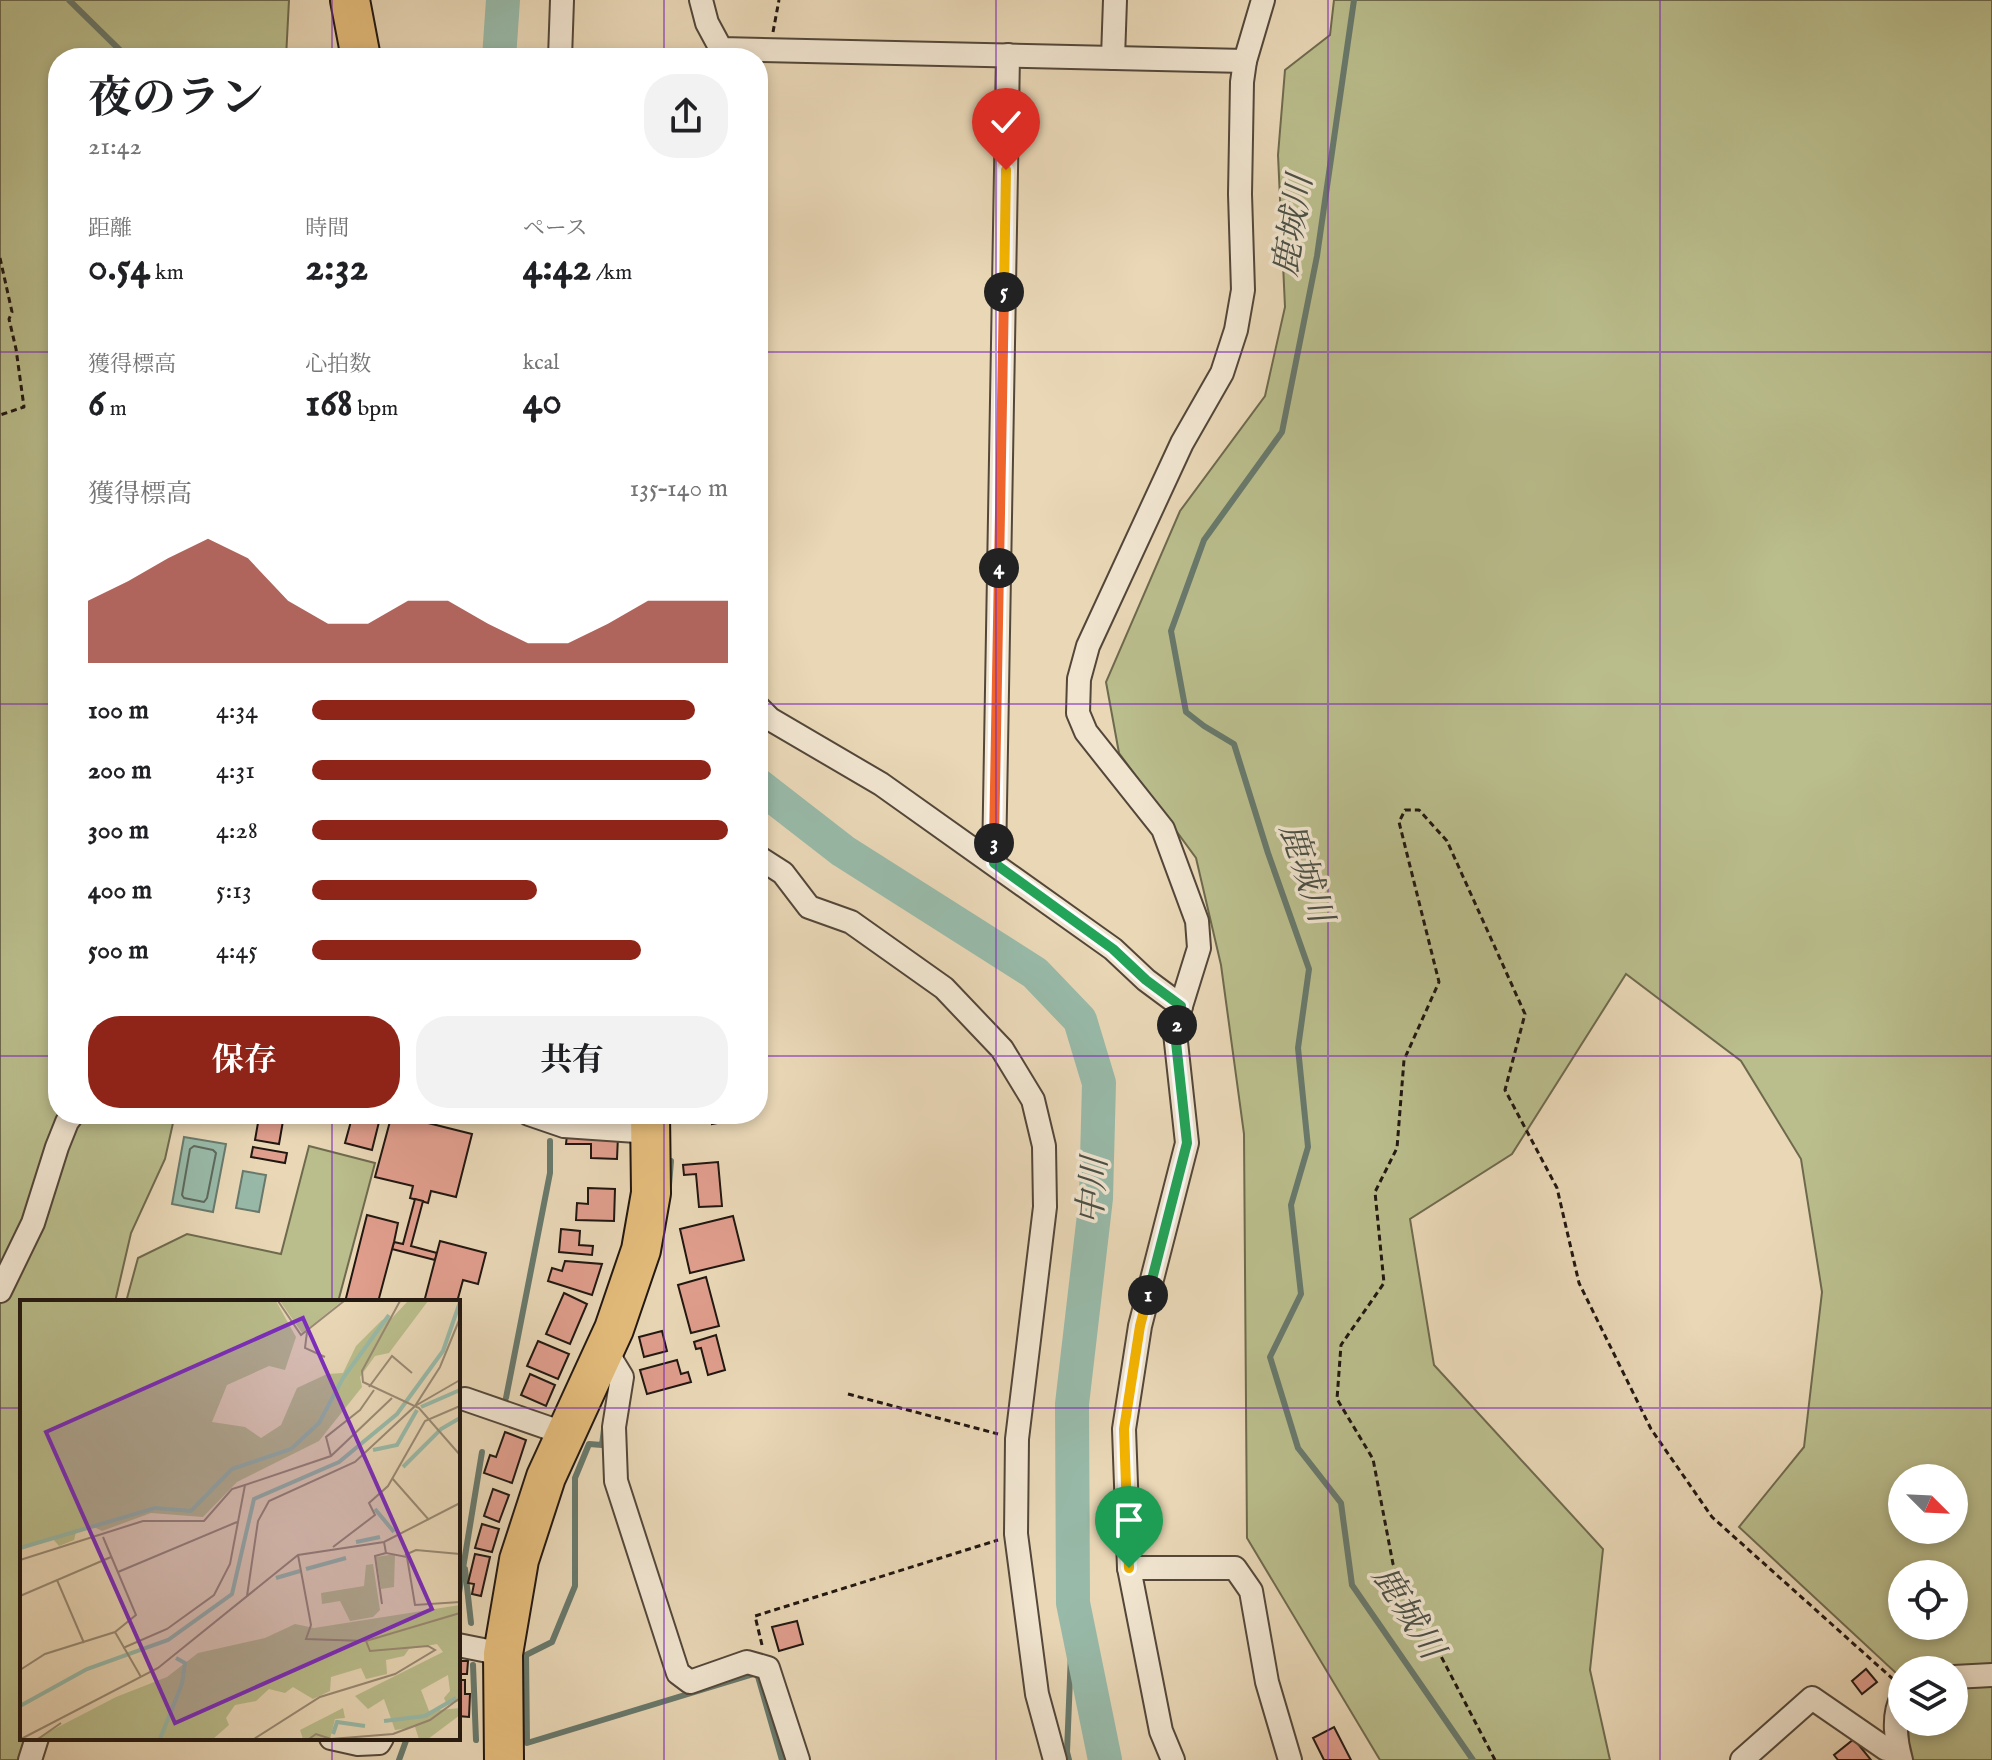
<!DOCTYPE html>
<html lang="ja">
<head>
<meta charset="utf-8">
<style>
  body { margin:0; font-family:"IM FELL English","Noto Serif JP",serif; background:#f2f2f2; color:#202124; height:100vh; display:flex; flex-direction:column; font-size:30px; white-space:nowrap }
  * { box-sizing:border-box; margin:0 }
  p { font-size:26px; color:#757577 }
  .icon { flex:none; width:44px; height:44px; fill:none; stroke:currentColor; stroke-width:2; stroke-linecap:round; stroke-linejoin:round }
  .map { position:relative; flex:1; overflow:hidden }
  .panel { position:absolute; left:48px; top:48px; width:720px; height:1076px; display:flex; flex-direction:column; background:#fff; border-radius:32px; box-shadow:0 4px 12px #0003 }
  .panel>* { flex:none }
  .needle { width:52px; rotate:114deg }
  .buttons { position:absolute; left:1888px; top:1464px; display:grid; gap:16px }
  .buttons a { display:grid; place-items:center; width:80px; height:80px; border-radius:50%; background:#fff; box-shadow:0 4px 12px #0003; font-size:40px }
  .pin { position:absolute; display:grid; place-items:center; width:68px; height:68px; color:#fff; margin:-82px -34px; border-radius:50% 50% 50% 0; rotate:-45deg; box-shadow:0 0 8px #0007 }
  .pin .icon { rotate:45deg }
  .km { position:absolute; width:40px; height:40px; margin:-20px; border-radius:50%; background:#222; color:#fff; font-size:22px; line-height:40px; text-align:center }
  .round { display:grid; place-items:center; flex:none; width:84px; height:84px; border-radius:32px; background:#f2f2f2 }
  .head { display:flex; align-items:center; justify-content:space-between; height:136px; padding:0 40px }
  h1 { font-size:44px; font-weight:700; line-height:60px }
  .stats { display:grid; grid-template-columns:repeat(3,1fr); gap:12px; height:136px; padding:8px 40px }
  .stats div { display:grid; align-content:center }
  .stats b { font-size:40px; font-weight:700 }
  .stats small { font-size:22px; font-weight:400 }
  .stats p { font-size:22px }
  .chart { height:224px; padding:16px 40px }
  .chart p { display:flex; justify-content:space-between }
  .chart svg { width:100%; height:144px; margin-top:8px; fill:#8f2418; opacity:.7 }
  .primary-button { display:flex; gap:16px; margin-top:auto; padding:16px 40px }
  .primary-button a { flex:1; height:92px; border-radius:32px; background:#8f2418; color:#fff; font-size:32px; font-weight:700; line-height:92px; text-align:center }
  .primary-button a+a { background:#f2f2f2; color:#202124 }
  ul { padding:0 40px; list-style:none; font-size:26px }
  li { display:grid; grid-template-columns:128px 96px 1fr; align-items:center; height:60px }
  li i { height:20px; border-radius:10px; background:#8f2418 }
  .map>svg:first-child { display:block }
  .green { fill:#babd8c; stroke:#6e6a4e; stroke-width:2; fill-rule:evenodd }
  .water { fill:#98baa9; stroke:#68796c; stroke-width:2 }
  .lines { fill:none; stroke-linecap:round; stroke-linejoin:round }
  .shore { stroke:#5c685d; stroke-width:2 }
  .stream { stroke:#68796c; stroke-width:6 }
  .river { stroke:#98baa9; stroke-width:34 }
  .building { fill:#e09e8d; stroke:#211711; stroke-width:2 }
  .street-casing { stroke:#53473a; stroke-width:26 }
  .highway-casing { stroke:#211711; stroke-width:42 }
  .path { stroke:#211711; stroke-width:3; stroke-dasharray:6 4; stroke-linecap:butt }
  .street { stroke:#f1e5d0; stroke-width:22 }
  .highway { stroke:#e4bc7b; stroke-width:38 }
  .split-1-casing { stroke:#fff; stroke-width:16 }
  .split-2-casing { stroke:#fff; stroke-width:16 }
  .split-3-casing { stroke:#fff; stroke-width:16 }
  .split-4-casing { stroke:#fff; stroke-width:16 }
  .split-5-casing { stroke:#fff; stroke-width:16 }
  .split-6-casing { stroke:#fff; stroke-width:16 }
  .split-1 { stroke:#f5b400; stroke-width:10 }
  .split-2 { stroke:#22a559; stroke-width:10 }
  .split-3 { stroke:#22a559; stroke-width:10 }
  .split-4 { stroke:#f0652b; stroke-width:10 }
  .split-5 { stroke:#f0652b; stroke-width:10 }
  .split-6 { stroke:#f5b400; stroke-width:10 }
  .grid { fill:none; stroke:#7b2cbf; stroke-width:2; stroke-opacity:0.55 }
  .labels { text-anchor:middle; dominant-baseline:central; stroke-width:7; stroke-linejoin:round; paint-order:stroke }
  .water-label { font-size:34px; font-style:italic; fill:#4b5046; stroke:#f1e5d0 }
  .inset-river { fill:none; stroke:#98baa9; stroke-width:4 }
  .inset-road { fill:none; stroke:#998a74; stroke-width:2 }
  .view { fill:#7b2cbf; fill-opacity:0.15; stroke:#7b2cbf; stroke-width:4 }
  .inset-edge { fill:none; stroke:#211711; stroke-width:4 }
</style>
</head>
<body>
<div class="map">
<svg width="1992" height="1760" viewBox="0 0 1992 1760">
  <rect width="100%" height="100%" fill="#e9d7b6"/>
  <filter id="stains"><feTurbulence type="fractalNoise" baseFrequency=".0025" numOctaves="4"/><feColorMatrix values="0 0 0 0 .2 0 0 0 0 .09 0 0 0 0 .02 0 0 0 .5 -.17"/></filter>
  <radialGradient id="worn" r=".72"><stop offset=".6" stop-color="#630" stop-opacity="0"/><stop offset="1" stop-color="#630" stop-opacity=".3"/></radialGradient>
  <!-- green -->
  <g class="green">
    <polygon points="0,0 289,0 286,58 58,58 58,1114 175,1114 165,1159 131,1233 115,1302 22,1302 22,1738 25,1738 19,1760 0,1760"/>
    <path d="M1334,0H1992V1665L1936,1670H1902V1673L1897,1674L1739,1527L1804,1447L1822,1292L1801,1159L1741,1061L1626,974L1512,1154L1410,1219L1434,1365L1603,1549L1590,1670L1610,1760H1380L1247,1538L1244,1134L1221,965L1196,858L1119,753L1106,682L1180,511L1265,396L1285,307L1278,155L1285,70L1330,35ZM1902,1478H1954V1530H1902ZM1902,1574H1954V1626H1902Z"/>
    <polygon points="309,1146 375,1163 338,1302 126,1302 138,1258 187,1234 281,1254"/>
    <polygon points="1992,1685 1992,1760 1910,1760 1907,1722 1954,1722 1954,1687"/>
  </g>
  <!-- water -->
  <g class="water">
    <polygon points="184,1137 226,1144 213,1212 172,1204"/>
    <polygon points="243,1171 266,1175 259,1212 236,1208"/>
  </g>
  <g class="lines">
    <!-- shore -->
    <polygon class="shore" points="194,1146 213,1150 216,1153 207,1198 204,1202 184,1198 182,1195 190,1149"/>
    <!-- stream -->
    <g class="stream">
      <polyline points="69,0 128,58"/>
      <polyline points="1354,0 1317,256 1282,432 1204,540 1171,631 1186,712 1204,726 1234,744 1268,853 1309,969 1298,1048 1308,1147 1291,1205 1301,1294 1270,1357 1298,1448 1341,1503 1352,1585 1473,1760"/>
      <polyline points="669,1185 671,1161"/>
      <polyline points="506,1398 550,1173 550,1141"/>
      <polyline points="604,1429 602,1445 589,1444 575,1478 575,1586 552,1642 526,1655 527,1743 757,1673 782,1760"/>
      <polyline points="465,1569 471,1623"/>
      <polyline points="458,1599 482,1452"/>
      <polyline points="473,1665 476,1740"/>
      <polyline points="399,1760 407,1738"/>
      <polyline points="1069,1760 1067,1752 1073,1603"/>
    </g>
    <!-- river -->
    <g class="river">
      <polyline points="499,58 503,0"/>
      <polyline points="758,785 843,851 1035,973 1080,1020 1099,1083 1096,1198 1072,1404 1073,1603 1105,1760"/>
    </g>
  </g>
  <!-- building -->
  <g class="building">
    <polygon points="353,1114 381,1114 372,1150 345,1143"/>
    <polygon points="392,1114 472,1134 456,1197 431,1191 428,1203 410,1198 413,1186 375,1177"/>
    <polygon points="711,1114 747,1114 748,1117 712,1124"/>
    <polygon points="259,1117 283,1121 279,1144 255,1140"/>
    <polygon points="567,1135 618,1136 617,1159 591,1158 591,1144 566,1144"/>
    <polygon points="253,1147 287,1153 285,1163 251,1157"/>
    <polygon points="718,1162 722,1206 699,1207 696,1174 684,1175 683,1165"/>
    <polygon points="588,1188 615,1189 614,1221 576,1220 577,1203 588,1204"/>
    <polygon points="415,1199 423,1201 411,1246 437,1253 435,1260 392,1249 394,1242 403,1244"/>
    <polygon points="367,1215 398,1223 394,1242 378,1302 345,1302"/>
    <polygon points="733,1216 744,1260 690,1273 680,1229"/>
    <polygon points="561,1229 580,1231 579,1245 593,1246 592,1255 559,1252"/>
    <polygon points="440,1241 486,1253 478,1284 463,1280 457,1302 424,1302"/>
    <polygon points="565,1261 602,1264 592,1295 548,1281 552,1268 562,1271"/>
    <polygon points="706,1277 719,1326 691,1333 678,1285"/>
    <polygon points="564,1293 587,1304 570,1344 546,1334"/>
    <polygon points="662,1331 667,1351 644,1357 639,1337"/>
    <polygon points="716,1335 725,1370 708,1375 701,1348 696,1349 694,1342"/>
    <polygon points="538,1341 569,1354 558,1379 527,1366"/>
    <polygon points="677,1360 681,1374 688,1372 691,1382 647,1394 640,1370"/>
    <polygon points="530,1374 555,1385 546,1406 521,1395"/>
    <polygon points="505,1432 526,1440 512,1483 484,1473 490,1455 496,1457"/>
    <polygon points="493,1489 509,1495 499,1522 484,1516"/>
    <polygon points="482,1524 499,1529 492,1552 475,1548"/>
    <polygon points="475,1554 490,1557 481,1596 472,1594 474,1584 468,1583"/>
    <polygon points="797,1621 803,1644 779,1651 772,1627"/>
    <polygon points="458,1661 468,1661 467,1674 458,1674"/>
    <polygon points="1866,1669 1877,1682 1862,1694 1852,1681"/>
    <polygon points="458,1680 465,1680 465,1694 470,1694 469,1717 458,1716"/>
    <polygon points="1334,1727 1351,1760 1324,1760 1313,1738"/>
    <polygon points="1854,1739 1871,1760 1838,1760 1834,1755"/>
  </g>
  <g class="lines">
    <defs>
      <g id="street">
        <polyline points="701,0 707,23 721,49 1245,61"/>
        <polyline points="560,58 562,0"/>
        <polyline points="1113,58 1115,0"/>
        <polyline points="758,707 770,719 881,784 1113,949 1146,980 1181,1006 1175,1033 1187,1143 1140,1326 1124,1429 1129,1568 1161,1731 1173,1760"/>
        <polyline points="758,857 783,873 809,907 851,922 944,988 1002,1049 1033,1100 1044,1146 1045,1207 1017,1439 1016,1534 1037,1694 1055,1760"/>
        <polyline points="994,863 1008,55"/>
        <polyline points="1181,1006 1199,948 1197,921 1163,829 1086,732 1078,713 1079,679 1088,646 1182,443 1222,373 1236,330 1243,290 1240,194 1242,82 1245,61 1263,0"/>
        <polyline points="529,1114 564,1126 651,1132"/>
        <polyline points="0,1291 33,1223 57,1147 67,1122 73,1114"/>
        <polyline points="605,1349 622,1377 614,1427 616,1481 678,1673 690,1682 747,1662 768,1668 798,1760"/>
        <polyline points="465,1399 566,1434"/>
        <polyline points="1129,1568 1235,1568 1251,1591 1267,1682 1290,1760"/>
        <polyline points="458,1645 503,1654"/>
        <polyline points="1954,1677 1992,1675"/>
        <polyline points="331,1738 358,1744 379,1743 382,1738"/>
        <polyline points="30,1760 37,1738"/>
        <polyline points="1742,1760 1812,1698 1886,1749 1898,1749"/>
        <path d="M1901,1760C1896,1743 1892,1714 1902,1698"/>
      </g>
      <g id="highway">
        <polyline points="350,0 361,58"/>
        <polyline points="504,1760 503,1654 519,1560 546,1477 614,1329 641,1250 651,1193 650,1114"/>
      </g>
    </defs>
    <!-- street casing -->
    <use href="#street" class="street-casing"/>
    <!-- highway casing -->
    <use href="#highway" class="highway-casing"/>
    <!-- path -->
    <g class="path">
      <polyline points="773,32 779,0"/>
      <polyline points="0,258 12,312 9,319 16,349 24,407 0,415"/>
      <polyline points="848,1394 998,1434"/>
      <polyline points="762,1645 755,1616 998,1540"/>
      <polyline points="1495,1760 1393,1564 1373,1459 1337,1399 1341,1345 1384,1283 1375,1192 1397,1148 1404,1060 1439,982 1399,822 1405,810 1419,810 1447,841 1525,1014 1505,1090 1557,1188 1579,1283 1651,1429 1712,1517 1894,1680"/>
    </g>
    <!-- street -->
    <use href="#street" class="street"/>
    <!-- highway -->
    <use href="#highway" class="highway"/>
  </g>
  <g class="lines">
    <defs>
      <polyline id="split-1" points="1129,1568 1124,1429 1140,1326 1148,1295"/>
      <polyline id="split-2" points="1148,1295 1187,1143 1175,1033 1177,1025"/>
      <polyline id="split-3" points="994,843 994,863 1113,949 1146,980 1181,1006 1177,1025"/>
      <polyline id="split-4" points="994,843 999,568"/>
      <polyline id="split-5" points="999,568 1004,292"/>
      <polyline id="split-6" points="1004,292 1006,170"/>
    </defs>
    <!-- split-1 casing -->
    <use href="#split-1" class="split-1-casing"/>
    <!-- split-2 casing -->
    <use href="#split-2" class="split-2-casing"/>
    <!-- split-3 casing -->
    <use href="#split-3" class="split-3-casing"/>
    <!-- split-4 casing -->
    <use href="#split-4" class="split-4-casing"/>
    <!-- split-5 casing -->
    <use href="#split-5" class="split-5-casing"/>
    <!-- split-6 casing -->
    <use href="#split-6" class="split-6-casing"/>
    <!-- split-1 -->
    <use href="#split-1" class="split-1"/>
    <!-- split-2 -->
    <use href="#split-2" class="split-2"/>
    <!-- split-3 -->
    <use href="#split-3" class="split-3"/>
    <!-- split-4 -->
    <use href="#split-4" class="split-4"/>
    <!-- split-5 -->
    <use href="#split-5" class="split-5"/>
    <!-- split-6 -->
    <use href="#split-6" class="split-6"/>
  </g>
  <!-- grid -->
  <path class="grid" d="M332,0V58M664,0V58M996,0V1760M1328,0V1760M1660,0V1760M0,352H58M758,352H1992M0,704H58M758,704H1992M0,1056H58M758,1056H1992M332,1114V1302M664,1114V1760M0,1408H22M458,1408H1992M332,1738V1760"/>
  <g class="labels">
    <!-- water labels -->
    <g class="water-label">
      <text transform="translate(1294 226) rotate(-81)">鹿城川</text>
      <text transform="translate(1305 873) rotate(72)">鹿城川</text>
      <text transform="translate(1094 1191) rotate(-86)">中川</text>
      <text transform="translate(1407 1613) rotate(58)">鹿城川</text>
    </g>
  </g>
  <!-- overview -->
  <g transform="translate(20 1300)">
    <rect width="440" height="440" fill="#e9d7b6"/>
    <path d="M0,1H256L276,37L265,70L249,66L207,85L192,122L225,127L241,138L261,125L277,88L307,74L323,73L336,46L362,20L372,18L388,1H408L369,53L355,56L340,77L342,87L299,141L217,182L183,217L131,213L82,231L74,227L56,232L54,240L39,246L33,239L0,249ZM260,1H322L282,33ZM375,254L374,287L361,289L356,257ZM353,264L360,310L353,317L330,321L320,301L302,304L301,293L344,286L346,265ZM440,305V401L427,405L424,398L430,391L428,375L401,390L409,411L440,408V415L408,439H399L395,427L375,430L364,399L348,409L335,396L423,352L417,344L389,349L384,356L366,360L367,374L346,379L341,368L311,377L310,391L293,399L273,387L265,393L249,389L236,401L215,405L206,418L209,425L193,439H15L96,397L147,377L178,353L245,338L275,324L294,328ZM323,408L325,418L315,419L310,439H283L280,430Z" fill="#babd8c"/>
    <path class="inset-river" d="M401,107L440,90M353,150L377,145L397,110M383,167L421,129L440,118M355,209L374,232M336,242L360,237M0,248L135,208L171,211L212,169L271,149L299,123L323,78L369,15M286,269L326,258M256,278L280,271M0,406L67,369L148,340L212,294L234,199L319,162L377,114L423,51L440,2M364,421L405,416L436,398M313,434L317,422L345,426M140,439L162,384L165,363L156,358"/>
    <path class="inset-road" d="M258,1L281,35L324,1M380,1L342,71L343,82L399,108L440,155M287,32L285,48L305,57M349,87L372,56L392,73M395,106L440,80M311,156L306,137L340,110L354,90M372,178L409,220M364,242L366,253L387,257L395,305L440,302M313,247L355,215L349,203L368,186L405,121L440,106M278,255L291,325L286,339L346,341L440,313M385,255L396,250L440,254M0,260L123,221H184L212,189L225,185M98,272L217,222M37,280L64,343M0,296L91,257M227,296L238,221L249,201L335,162L395,106L420,67L440,18M362,304L355,256L366,253M95,332L121,377M103,348L147,329L194,295L210,264L225,185L311,156L372,98M0,370L25,354L95,332L116,315L83,237M1,439L138,368L278,255L364,242L440,203M18,439L41,423M234,439L300,397L375,374L415,350L408,346L350,351L346,341M289,439L296,434L311,439L373,434L410,420L440,398"/>
    <path class="view" d="M283,18L412,309L155,423L26,132Z"/>
    <rect width="440" height="440" class="inset-edge"/>
  </g>
  <rect width="100%" height="100%" filter="url(#stains)"/>
  <rect width="100%" height="100%" fill="url(#worn)"/>
</svg>
<div class="buttons">
<a><svg class="needle" viewBox="-14 -14 28 28"><path d="M0-13l5 13h-10z" fill="#e53935"/><path d="M0 13l5-13h-10z" fill="#757577"/></svg></a>
<a><svg class="icon" aria-label="locate" viewBox="0 0 24 24"><circle cx="12" cy="12" r="6"/><path d="M12 2v4M12 18v4M2 12h4M18 12h4"/></svg></a>
<a><svg class="icon" aria-label="layers" viewBox="0 0 24 24"><path d="M12 4l9 5-9 5-9-5zM3 14l9 5 9-5"/></svg></a>
</div>
<div class="pin" style="left:1129px;top:1568px;background:#1e9e55"><svg class="icon" aria-label="arrive" viewBox="0 0 24 24"><path d="M6 21V4h12l-3 4 3 4H6"/></svg></div>
<div class="pin" style="left:1006px;top:170px;background:#d93025"><svg class="icon" aria-label="check" viewBox="0 0 24 24"><path d="M5 12l5 5 9-10"/></svg></div>
<b class="km" style="left:1148px;top:1295px">1</b>
<b class="km" style="left:1177px;top:1025px">2</b>
<b class="km" style="left:994px;top:843px">3</b>
<b class="km" style="left:999px;top:568px">4</b>
<b class="km" style="left:1004px;top:292px">5</b>
<section class="panel">
<div class="head"><div><h1>夜のラン</h1><p>21:42</p></div><a class="round"><svg class="icon" aria-label="share" viewBox="0 0 24 24"><path d="M12 15V3M7 8l5-5 5 5M5 13v7h14v-7"/></svg></a></div>
<div class="stats">
<div><p>距離</p><b>0.54<small> km</small></b></div>
<div><p>時間</p><b>2:32</b></div>
<div><p>ペース</p><b>4:42<small> /km</small></b></div>
</div>
<div class="stats">
<div><p>獲得標高</p><b>6<small> m</small></b></div>
<div><p>心拍数</p><b>168<small> bpm</small></b></div>
<div><p>kcal</p><b>40</b></div>
</div>
<div class="chart"><p><span>獲得標高</span>135–140 m</p>
<svg viewBox="0 0 160 44" preserveAspectRatio="none"><path d="M0 44V25L10 19L20 12L30 6L40 12L50 25L60 32L70 32L80 25L90 25L100 32L110 38L120 38L130 32L140 25L150 25L160 25V44z"/></svg>
</div>
<ul>
<li><b>100 m</b>4:34<i style="width:92%"></i></li>
<li><b>200 m</b>4:31<i style="width:96%"></i></li>
<li><b>300 m</b>4:28<i style="width:100%"></i></li>
<li><b>400 m</b>5:13<i style="width:54%"></i></li>
<li><b>500 m</b>4:45<i style="width:79%"></i></li>
</ul>
<div class="primary-button"><a>保存</a><a>共有</a></div>
</section>
</div>
</body>
</html>
